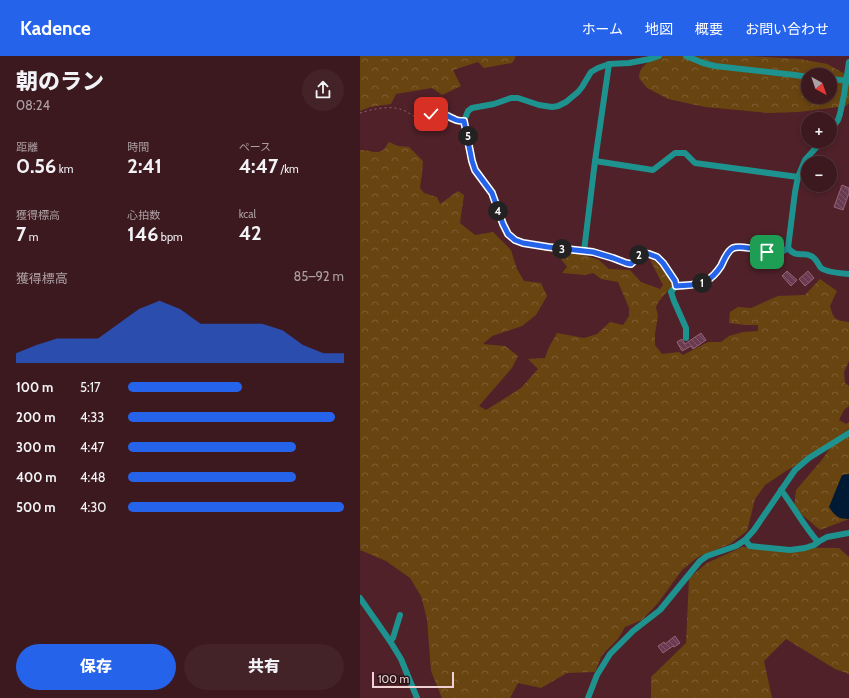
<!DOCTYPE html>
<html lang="ja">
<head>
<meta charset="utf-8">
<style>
  body { margin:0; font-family:Cabin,"Noto Sans JP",sans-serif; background:#432228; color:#f1f3f6; height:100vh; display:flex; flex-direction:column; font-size:15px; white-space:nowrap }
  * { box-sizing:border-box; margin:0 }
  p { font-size:13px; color:#aca0a4 }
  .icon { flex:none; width:22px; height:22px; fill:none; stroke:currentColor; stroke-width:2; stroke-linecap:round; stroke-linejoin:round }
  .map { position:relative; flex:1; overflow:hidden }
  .panel { display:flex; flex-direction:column; background:#3c191f; width:360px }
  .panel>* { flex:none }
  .needle { width:26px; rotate:140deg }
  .tools { position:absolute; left:441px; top:12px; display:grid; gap:8px }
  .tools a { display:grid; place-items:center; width:36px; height:36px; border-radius:50%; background:#3c191f; box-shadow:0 2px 6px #0003,0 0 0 1px #55383d; font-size:20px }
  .scale { position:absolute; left:12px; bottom:10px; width:82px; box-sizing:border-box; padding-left:4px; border:2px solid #efd0d3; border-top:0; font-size:11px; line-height:14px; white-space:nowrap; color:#efd0d3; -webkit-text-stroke:3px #281316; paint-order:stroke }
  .pin { position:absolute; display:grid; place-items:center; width:34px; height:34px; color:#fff; margin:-17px; border-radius:8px; box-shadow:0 2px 6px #0006 }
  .km { position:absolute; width:20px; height:20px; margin:-10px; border-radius:50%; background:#222; color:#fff; font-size:11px; line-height:20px; text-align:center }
  .round { display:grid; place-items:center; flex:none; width:42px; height:42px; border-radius:21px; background:#432228 }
  .overview { display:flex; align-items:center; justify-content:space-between; height:68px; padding:0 16px }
  h1 { font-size:22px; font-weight:800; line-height:30px }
  .figures { display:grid; grid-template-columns:repeat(3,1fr); gap:6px; height:68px; padding:4px 16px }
  .figures div { display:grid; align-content:center }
  .figures b { font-size:20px; font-weight:800 }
  .figures small { font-size:11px; font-weight:400 }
  .figures p { font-size:11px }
  .chart { height:112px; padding:8px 16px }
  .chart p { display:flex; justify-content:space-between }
  .chart svg { width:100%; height:72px; margin-top:4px; fill:#2563eb; opacity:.7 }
  .action { display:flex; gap:8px; margin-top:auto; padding:8px 16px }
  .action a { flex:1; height:46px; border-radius:24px; background:#2563eb; color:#fff; font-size:16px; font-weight:800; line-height:46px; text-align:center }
  .action a+a { background:#432228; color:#f1f3f6 }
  ul { padding:0 16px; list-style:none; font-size:13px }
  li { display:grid; grid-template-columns:64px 48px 1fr; align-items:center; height:30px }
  li i { height:10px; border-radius:5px; background:#2563eb }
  header { display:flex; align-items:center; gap:24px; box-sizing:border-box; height:56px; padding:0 20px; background:#2563eb; color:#fff }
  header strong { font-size:19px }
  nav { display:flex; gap:22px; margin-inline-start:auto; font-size:14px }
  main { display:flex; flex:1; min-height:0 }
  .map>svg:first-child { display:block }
  .forest { fill:url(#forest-crowns); fill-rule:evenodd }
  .water { fill:#001934 }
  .building { fill:url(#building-back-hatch); stroke:#96637a }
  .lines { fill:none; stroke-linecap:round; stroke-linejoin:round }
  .path { stroke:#8b6268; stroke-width:1; stroke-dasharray:2 3; stroke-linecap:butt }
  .minor { stroke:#1e928e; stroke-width:6 }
  .route-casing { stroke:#fff; stroke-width:8 }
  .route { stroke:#2563eb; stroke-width:5 }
</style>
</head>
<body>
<header>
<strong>Kadence</strong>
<nav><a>ホーム</a><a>地図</a><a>概要</a><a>お問い合わせ</a></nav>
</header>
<main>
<section class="panel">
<div class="overview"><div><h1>朝のラン</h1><p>08:24</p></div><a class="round"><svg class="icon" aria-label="share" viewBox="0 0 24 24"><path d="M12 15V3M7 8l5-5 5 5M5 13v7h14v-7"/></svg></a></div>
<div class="figures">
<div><p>距離</p><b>0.56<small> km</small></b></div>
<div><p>時間</p><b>2:41</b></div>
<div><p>ペース</p><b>4:47<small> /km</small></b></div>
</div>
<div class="figures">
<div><p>獲得標高</p><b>7<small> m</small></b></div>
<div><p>心拍数</p><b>146<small> bpm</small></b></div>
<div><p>kcal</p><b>42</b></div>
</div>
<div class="chart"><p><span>獲得標高</span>85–92 m</p>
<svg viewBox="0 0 160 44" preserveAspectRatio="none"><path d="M0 44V38L10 33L20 29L30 29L40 29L50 20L60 11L70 6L80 11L90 20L100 20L110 20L120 20L130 24L140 33L150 38L160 38V44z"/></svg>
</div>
<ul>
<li><b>100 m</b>5:17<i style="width:53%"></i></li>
<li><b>200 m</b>4:33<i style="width:96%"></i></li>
<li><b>300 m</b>4:47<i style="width:78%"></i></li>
<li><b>400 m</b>4:48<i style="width:78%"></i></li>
<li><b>500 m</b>4:30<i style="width:100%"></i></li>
</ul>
<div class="action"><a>保存</a><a>共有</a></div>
</section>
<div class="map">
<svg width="489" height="642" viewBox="0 0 489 642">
  <defs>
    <pattern id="forest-crowns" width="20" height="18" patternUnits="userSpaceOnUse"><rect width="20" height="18" fill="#684410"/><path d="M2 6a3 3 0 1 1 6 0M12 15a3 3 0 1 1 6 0" fill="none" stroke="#7e5e32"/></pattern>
    <pattern id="building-back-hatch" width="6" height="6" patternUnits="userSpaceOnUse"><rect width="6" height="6" fill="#693a50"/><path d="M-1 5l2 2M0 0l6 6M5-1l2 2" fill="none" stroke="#7f5568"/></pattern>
  </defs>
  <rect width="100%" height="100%" fill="#502129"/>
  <!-- forest -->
  <g class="forest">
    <polygon points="0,0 154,0 156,1 152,7 124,12 118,6 93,14 101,30 82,39 72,32 36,38 31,48 10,51 0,55"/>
    <path d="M297,0H390L440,3L467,8L489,20V47L486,50L439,56L408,57L345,51L308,43L287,32L279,22C279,10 288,7 297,0ZM448,19H470V41H448Z"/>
    <path d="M29,86L38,90L49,91L63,105L62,118L60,132L64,137L77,141L80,148L98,135L104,139L100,167L115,179L133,176L151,194L157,213L164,225L181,227L187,240L176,259L162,270L132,280L123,288L145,290L158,300L152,312L119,350L126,354L161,332L178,313L168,303L185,302L189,291L197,277L224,282L237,278L250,266L263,269L269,260V252L258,226L241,223L233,217L225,219L202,217L207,211L199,200L190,194L195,193L206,198L219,197L239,204L249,213L270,214L281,226L300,233L303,229L290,204L294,205L308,215L314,229C307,236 300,242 296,251L298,260L295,278V289L302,298L319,296L323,299L348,286H361L369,280L383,276L398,275V269H385L369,267L370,256L378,251L391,252L418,240L445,239L460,223L477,235L470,250C474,264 475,264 489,266V305L484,316L485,327L489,330V350L484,354L479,364L486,368L489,366V373L440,407L426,415L405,429L395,443L387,475L370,488L338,501L322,514L298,547L282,564L265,571L258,583L242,599L235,616L207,617L181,632L158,627L150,642H82L71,615L67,563L61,540L50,522L26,505L0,494V94C7,93 16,99 23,94C25,93 27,88 29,86Z"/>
    <polygon points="489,378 489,418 482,419 489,463 460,474 434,452 436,434 461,405 475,385"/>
    <polygon points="382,491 479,492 489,501 489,618 475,613 426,583 404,605 412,642 291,642 291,621 326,587 329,522 347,507"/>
  </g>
  <!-- water -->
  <path class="water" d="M489,418V463C478,463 475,460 469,451L482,419Z"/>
  <!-- building -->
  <g class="building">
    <polygon points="482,129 489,132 489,137 483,154 474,151"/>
    <polygon points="427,215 437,224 431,230 422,220"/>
    <polygon points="448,215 454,222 445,230 439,223"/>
    <polygon points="341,277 346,284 333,293 331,290 322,295 317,286 322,283 325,288"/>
    <polygon points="315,580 320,587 314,591 313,590 303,597 298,590 304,586 305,588"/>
  </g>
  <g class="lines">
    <!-- path -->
    <path class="path" d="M0,57C13,53 30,49 43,54C48,56 52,60 57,61C64,63 71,57 78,57C85,56 91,63 98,65"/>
    <!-- minor -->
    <g class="minor">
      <polyline points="299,0 290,3 269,7 249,8 238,12 231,16 222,31 218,36 206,46 198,50 192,51 179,49 158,42 151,42 134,48 112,52 108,55 104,65 112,105 115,114 132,137 143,168 148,178 155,184 163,187 188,191 211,194 233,196 253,202 266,207 271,208 281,197 289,198 297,201 303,207 315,225 316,230 311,236 314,245 326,272 326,282"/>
      <polyline points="326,0 343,7 355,10 435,19 448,21"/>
      <polyline points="470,23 489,25"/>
      <polyline points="470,75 478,64 480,58 484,39 489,6"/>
      <polyline points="235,105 293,114 315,97 325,97 335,107 438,121"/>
      <path d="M428,192C437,203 443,195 451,200C456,202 458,208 461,212C467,217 482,217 489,218"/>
      <polyline points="224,195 235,105 249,8"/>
      <path d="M316,230C340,228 351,229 363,205C366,201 368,195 372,193C375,191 378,192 381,192C385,192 389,192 393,193C407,195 416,201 428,192L435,136L438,121L443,109L445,104L462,85"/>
      <path d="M421,434C434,451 444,470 458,486"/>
      <polyline points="385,484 390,490 430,494 445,492 454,489 458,486 467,481 489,477"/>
      <polyline points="0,542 30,585 41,603 57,642"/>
      <polyline points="30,585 33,582 40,559"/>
      <polyline points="228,642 237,619 250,598 273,575 300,554 340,505 347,500 376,490 385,484 394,474 435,414 449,402 489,377"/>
    </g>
  </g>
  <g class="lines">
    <defs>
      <path id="route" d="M71,58C83,55 84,59 94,63C97,65 101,65 104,65L112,105L115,114L132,137L143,168L148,178L155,184L163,187L188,191L233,196L253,202L266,207L271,208L282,197L289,198L297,201L303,207L315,225L316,230C325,229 337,230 346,225C352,222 357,216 361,210C364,204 367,195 373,192C381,189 399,194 407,196"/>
    </defs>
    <!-- route casing -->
    <use href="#route" class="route-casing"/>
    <!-- route -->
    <use href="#route" class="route"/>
  </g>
</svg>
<div class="tools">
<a><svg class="needle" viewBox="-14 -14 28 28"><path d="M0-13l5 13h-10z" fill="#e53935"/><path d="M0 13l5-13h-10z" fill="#aca0a4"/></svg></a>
<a>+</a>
<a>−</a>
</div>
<div class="scale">100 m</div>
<div class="pin" style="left:407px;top:196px;background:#1e9e55"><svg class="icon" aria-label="arrive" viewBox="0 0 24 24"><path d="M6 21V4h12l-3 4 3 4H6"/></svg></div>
<div class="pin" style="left:71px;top:58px;background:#d93025"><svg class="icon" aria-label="check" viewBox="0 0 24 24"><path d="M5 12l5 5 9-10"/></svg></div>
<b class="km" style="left:342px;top:227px">1</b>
<b class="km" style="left:279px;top:199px">2</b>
<b class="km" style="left:202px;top:193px">3</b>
<b class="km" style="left:138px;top:155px">4</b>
<b class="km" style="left:108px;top:80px">5</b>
</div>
</main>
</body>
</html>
